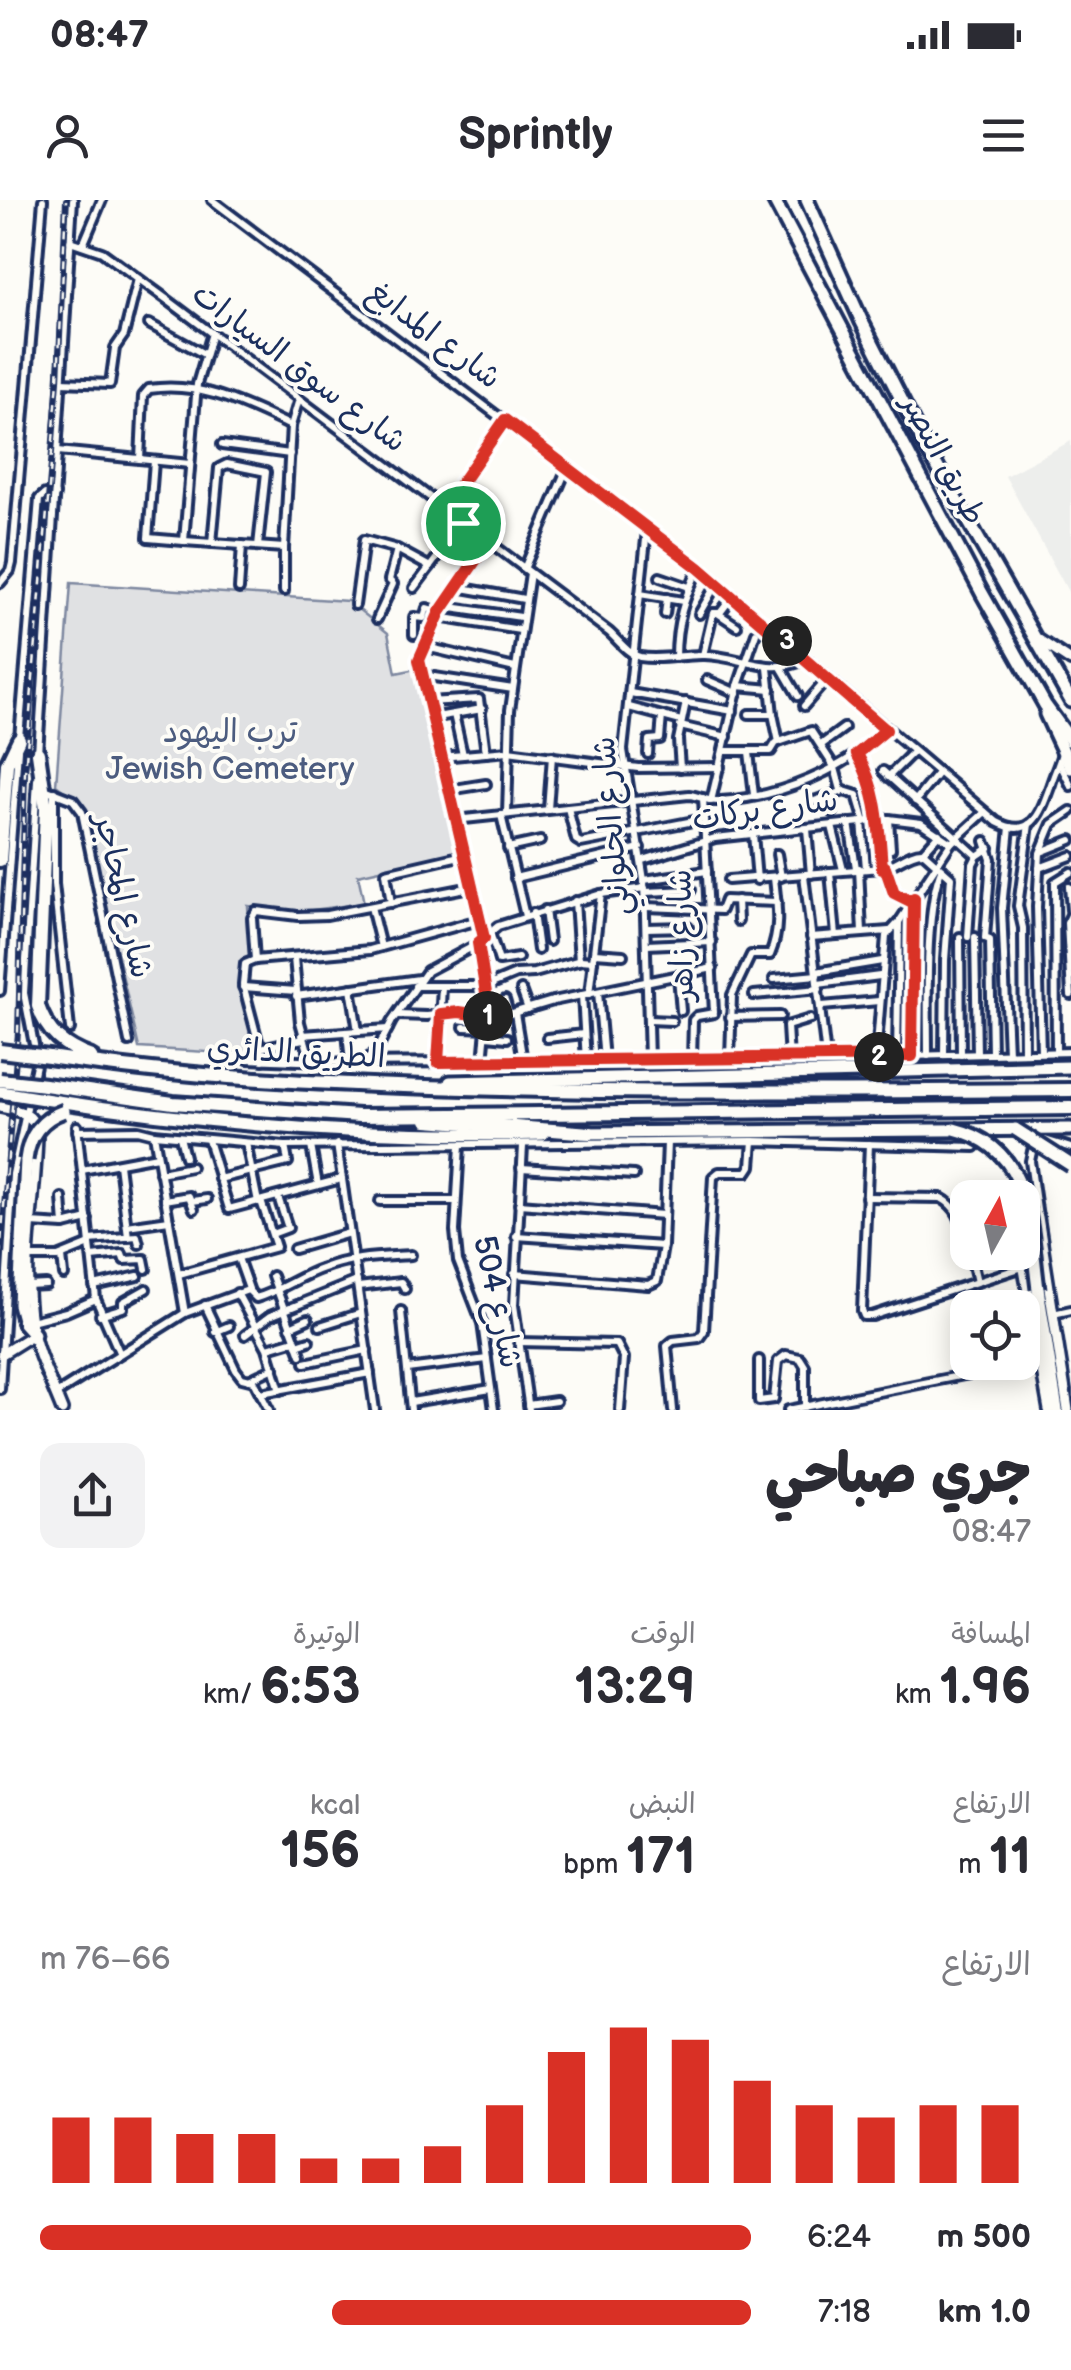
<!DOCTYPE html>
<html lang="ar">
<head>
<meta charset="utf-8">
<style>
  body { margin:0; font-family:"Balsamiq Sans","Playpen Sans Arabic",sans-serif; background:#f2f2f3; color:#2b2b33; direction:rtl; height:100vh; display:flex; flex-direction:column; font-size:38px; white-space:nowrap }
  * { box-sizing:border-box; margin:0 }
  p { font-size:32px; color:#7c7c81 }
  .icon { flex:none; width:55px; height:55px; fill:none; stroke:currentColor; stroke-width:2; stroke-linecap:round; stroke-linejoin:round }
  .map { position:relative; height:1210px; overflow:hidden; direction:ltr }
  .side { display:flex; flex-direction:column; background:#fff; flex:1 }
  .side>* { flex:none }
  .needle { width:65px; rotate:8deg }
  .buttons { position:absolute; left:950px; top:980px; display:grid; gap:20px }
  .buttons a { display:grid; place-items:center; width:90px; height:90px; border-radius:20px; background:#fff; box-shadow:0 5px 25px #0003; font-size:50px }
  .pin { position:absolute; display:grid; place-items:center; width:85px; height:85px; color:#fff; margin:-42px; border:5px solid #fff; border-radius:50%; box-shadow:0 2px 10px #0007 }
  .km { position:absolute; width:50px; height:50px; margin:-25px; border-radius:50%; background:#222; color:#fff; font-size:28px; line-height:50px; text-align:center }
  .round { display:grid; place-items:center; flex:none; width:105px; height:105px; border-radius:20px; background:#f2f2f3 }
  .headline { display:flex; align-items:center; justify-content:space-between; height:170px; padding:0 40px }
  h1 { font-size:55px; font-weight:800; line-height:75px }
  .figures { display:grid; grid-template-columns:repeat(3,1fr); gap:15px; height:170px; padding:10px 40px }
  .figures div { display:grid; align-content:center }
  .figures b { font-size:50px; font-weight:800 }
  .figures small { font-size:28px; font-weight:400 }
  .figures p { font-size:28px }
  .chart { height:280px; padding:20px 40px }
  .chart p { display:flex; justify-content:space-between }
  .chart svg { width:100%; height:180px; margin-top:10px; stroke:#d93025; stroke-width:6 }
  ul { padding:0 40px; list-style:none; font-size:32px }
  li { display:grid; grid-template-columns:160px 120px 1fr; align-items:center; height:75px }
  li i { height:25px; border-radius:12px; background:#d93025 }
  .status { display:flex; justify-content:space-between; align-items:center; height:70px; padding:0 50px; background:#fff; direction:ltr }
  .status svg { height:28px; fill:currentColor }
  header { display:flex; justify-content:space-between; align-items:center; height:130px; padding:0 40px; background:#fff; font-size:45px; font-weight:800 }
  .map>svg:first-child { display:block }
  .built { fill:#edeeec }
  .green { fill:#e0e1e3; stroke:#7e88a0; stroke-width:2.5 }
  .lines { fill:none; stroke-linecap:round; stroke-linejoin:round }
  .minor-casing { stroke:#1b2f5e; stroke-width:14 }
  .tertiary-casing { stroke:#1b2f5e; stroke-width:16 }
  .trunk-casing { stroke:#1b2f5e; stroke-width:19 }
  .motorway-casing { stroke:#1b2f5e; stroke-width:20 }
  .minor { stroke:#fdfcf7; stroke-width:6 }
  .tertiary { stroke:#fdfcf7; stroke-width:9 }
  .trunk { stroke:#fdfcf7; stroke-width:11 }
  .motorway { stroke:#fdfcf7; stroke-width:12 }
  .rail-casing { stroke:#1b2f5e; stroke-width:6 }
  .rail { stroke:#fdfcf7; stroke-width:2.5; stroke-dasharray:8; stroke-linecap:butt }
  .trunk-bridge-casing { stroke:#1b2f5e; stroke-width:19; stroke-linecap:butt }
  .motorway-bridge-casing { stroke:#1b2f5e; stroke-width:20; stroke-linecap:butt }
  .trunk-bridge { stroke:#fdfcf7; stroke-width:11 }
  .motorway-bridge { stroke:#fdfcf7; stroke-width:12 }
  .route-casing { stroke:#fff; stroke-width:20 }
  .route { stroke:#d93025; stroke-width:12 }
  .labels { text-anchor:middle; dominant-baseline:central; stroke-width:8; stroke-linejoin:round; paint-order:stroke }
  .street-label { font-size:32px; fill:#1b2f5e; stroke:#fdfcf7 }
  .park-label { font-size:32px; fill:#4c5c7f; stroke:#fdfcf7 }
</style>
</head>
<body>
<div class="status"><b>08:47</b><svg viewBox="0 0 49 12"><path d="M0 12V9h3v3zM5 12V6h3v6zM10 12V3h3v9zM15 12V0h3v12zM26 1h20v11H26zM47 4h2v5h-2z"/></svg></div>
<header><svg class="icon" aria-label="menu" viewBox="0 0 24 24"><path d="M4 6h16M4 12h16M4 18h16"/></svg>Sprintly<svg class="icon" aria-label="person" viewBox="0 0 24 24"><circle cx="12" cy="8" r="4"/><path d="M4 21q1-7 8-7t8 7"/></svg></header>
<div class="map">
<svg width="1071" height="1210" viewBox="0 0 1071 1210">
  <rect width="100%" height="100%" fill="#fdfcf7"/>
  <filter id="ink" filterUnits="userSpaceOnUse"><feTurbulence type="fractalNoise" baseFrequency=".01" numOctaves="2"/><feDisplacementMap in="SourceGraphic" scale="20" xChannelSelector="R" yChannelSelector="G"/><feConvolveMatrix kernelMatrix="1 2 1 2 8 2 1 2 1" color-interpolation-filters="sRGB"/></filter>
  <g filter="url(#ink)">
    <!-- built -->
    <polygon class="built" points="1071,241 1071,397 1005,276"/>
    <!-- green -->
    <polygon class="green" points="71,383 348,401 388,433 396,473 416,469 459,652 358,675 364,703 298,712 248,706 251,756 242,759 242,786 258,855 139,848 83,605 56,585"/>
    <g class="lines">
      <defs>
        <g id="minor">
          <path d="M212,0L699,368L997,622C1033,641 1041,611 1051,584C1054,574 1059,564 1062,553"/>
          <path d="M70,41L102,52L169,101L609,432C618,440 628,454 640,457C662,461 683,454 705,455C742,456 770,477 806,459"/>
          <polyline points="83,45 102,0"/>
          <polyline points="149,124 204,154"/>
          <polyline points="212,133 197,184 184,341 284,348 284,391"/>
          <polyline points="62,182 110,184 115,148 124,135 138,79"/>
          <polyline points="222,245 290,254"/>
          <polyline points="58,251 190,264"/>
          <path d="M140,259L143,196L149,189C201,181 244,204 291,226"/>
          <polyline points="154,261 148,338 184,341"/>
          <polyline points="444,308 505,220"/>
          <polyline points="647,330 623,550 644,680 649,860"/>
          <polyline points="212,343 219,268 227,264 266,272 258,346"/>
          <polyline points="284,348 291,226 299,199"/>
          <polyline points="524,369 567,268"/>
          <polyline points="660,377 689,387"/>
          <polyline points="0,383 10,371 12,363 43,0"/>
          <polyline points="457,387 524,399"/>
          <polyline points="414,388 463,323"/>
          <polyline points="239,389 242,345"/>
          <polyline points="640,394 683,401"/>
          <polyline points="355,405 364,340 397,349 430,367"/>
          <polyline points="444,406 521,417"/>
          <polyline points="665,414 667,398"/>
          <polyline points="699,414 717,383"/>
          <polyline points="719,414 737,426"/>
          <polyline points="438,417 520,430"/>
          <polyline points="377,419 393,384 389,380 397,349"/>
          <polyline points="414,435 414,417 424,418 427,408 440,412"/>
          <polyline points="426,447 515,468"/>
          <polyline points="703,455 713,413 720,413 733,396"/>
          <path d="M676,457C676,424 684,397 699,368"/>
          <polyline points="781,467 798,496"/>
          <polyline points="768,468 773,514 779,542"/>
          <polyline points="421,475 513,489"/>
          <polyline points="707,480 737,493"/>
          <polyline points="738,486 771,489"/>
          <polyline points="630,493 733,511"/>
          <polyline points="428,502 479,499 486,553"/>
          <polyline points="804,506 828,478"/>
          <polyline points="629,507 681,521"/>
          <polyline points="454,514 463,555"/>
          <polyline points="749,514 773,514"/>
          <polyline points="431,518 482,509"/>
          <polyline points="680,526 727,537"/>
          <polyline points="19,538 39,299 45,294 55,295"/>
          <polyline points="821,545 844,528"/>
          <polyline points="724,551 771,551 776,543 811,531 835,568 841,590 857,595 865,622"/>
          <polyline points="749,552 754,595"/>
          <polyline points="38,553 73,0"/>
          <polyline points="648,554 649,540 660,539 662,516"/>
          <path d="M857,554C878,590 879,627 882,668"/>
          <polyline points="441,557 508,551 638,568 720,567"/>
          <polyline points="1060,564 1071,586"/>
          <polyline points="680,568 678,540 686,502"/>
          <polyline points="883,571 977,656"/>
          <polyline points="888,577 913,552"/>
          <polyline points="42,588 73,600 82,612 129,842"/>
          <polyline points="448,590 486,584"/>
          <polyline points="54,592 54,684 70,829"/>
          <polyline points="711,601 738,486 756,433"/>
          <polyline points="915,601 938,573"/>
          <polyline points="811,602 841,592"/>
          <polyline points="568,608 576,640 581,643 704,619"/>
          <polyline points="548,609 552,556"/>
          <polyline points="833,612 833,596"/>
          <polyline points="507,614 510,510 530,373"/>
          <polyline points="501,615 525,716"/>
          <polyline points="889,619 891,649"/>
          <path d="M455,620L689,595C700,596 708,602 720,601C779,598 844,570 886,530"/>
          <polyline points="862,622 866,668"/>
          <polyline points="849,623 856,668"/>
          <polyline points="832,626 843,670"/>
          <polyline points="807,629 811,674"/>
          <polyline points="753,634 757,680"/>
          <polyline points="985,641 991,659 985,738 990,740 992,854"/>
          <polyline points="508,648 540,641"/>
          <polyline points="923,652 939,634"/>
          <polyline points="1041,652 1071,640"/>
          <polyline points="777,654 781,677"/>
          <polyline points="643,660 715,638 889,619 921,623 951,643"/>
          <polyline points="885,667 891,689 912,702"/>
          <polyline points="859,668 862,733"/>
          <polyline points="1039,668 1071,656"/>
          <polyline points="830,672 836,735"/>
          <polyline points="804,675 826,857"/>
          <polyline points="515,678 640,648"/>
          <polyline points="644,680 707,671"/>
          <path d="M728,680L882,668C896,665 910,651 923,652L951,677L945,760L944,855"/>
          <polyline points="1069,687 1071,710"/>
          <polyline points="645,692 691,690"/>
          <polyline points="737,700 738,721"/>
          <polyline points="575,701 579,761"/>
          <polyline points="391,703 386,673 464,655"/>
          <polyline points="371,707 381,747"/>
          <polyline points="646,707 721,710 725,700 777,702"/>
          <polyline points="545,710 549,741"/>
          <polyline points="533,713 538,750"/>
          <polyline points="1071,715 1067,723 1071,795"/>
          <polyline points="646,728 688,727"/>
          <polyline points="490,733 499,761 518,758"/>
          <polyline points="811,737 889,731"/>
          <polyline points="960,737 961,855"/>
          <polyline points="968,737 973,664 977,656 989,648"/>
          <polyline points="975,737 977,854"/>
          <polyline points="484,738 419,464 439,414 488,342"/>
          <polyline points="478,743 488,807 483,862"/>
          <polyline points="647,745 712,742"/>
          <polyline points="595,753 623,755"/>
          <polyline points="294,758 300,822 311,862"/>
          <polyline points="255,760 252,718 256,711 298,716 327,715 471,687"/>
          <polyline points="255,760 370,750 479,720"/>
          <polyline points="255,760 245,764 243,784 263,860"/>
          <polyline points="816,772 882,761"/>
          <polyline points="678,776 681,811"/>
          <polyline points="774,779 817,775"/>
          <polyline points="818,784 880,776"/>
          <polyline points="415,786 487,786 516,774 534,773 581,760 593,761"/>
          <polyline points="243,787 296,791"/>
          <polyline points="351,788 358,831"/>
          <polyline points="521,790 528,809"/>
          <polyline points="0,791 18,550"/>
          <polyline points="598,792 604,860"/>
          <polyline points="589,794 601,694"/>
          <polyline points="582,795 586,861"/>
          <polyline points="754,795 819,789"/>
          <polyline points="296,796 419,779"/>
          <polyline points="505,800 509,814"/>
          <polyline points="822,806 879,801"/>
          <polyline points="515,813 523,861"/>
          <polyline points="398,815 427,816 459,812 506,815 553,801 713,768"/>
          <polyline points="730,817 780,816"/>
          <polyline points="649,820 672,821"/>
          <polyline points="464,827 488,828"/>
          <polyline points="347,832 350,863"/>
          <polyline points="302,835 388,829"/>
          <polyline points="487,836 507,838"/>
          <polyline points="547,838 584,834"/>
          <polyline points="260,848 303,839"/>
          <polyline points="1041,852 1037,707 1040,653 1052,624 1071,611"/>
          <polyline points="1056,852 1055,682 1071,672"/>
          <polyline points="1008,853 1002,708 1010,627"/>
          <polyline points="1024,853 1023,728 1018,706 1029,624"/>
          <polyline points="897,856 899,723"/>
          <polyline points="912,856 914,702"/>
          <path d="M928,856C928,810 924,706 942,668"/>
          <polyline points="876,857 886,736 899,722 951,643 985,612"/>
          <polyline points="248,859 350,863 789,859 1071,852"/>
          <path d="M730,859L732,795L751,755H770C781,729 777,706 774,678"/>
          <polyline points="789,859 787,826 810,819"/>
          <polyline points="692,860 693,820 697,816 714,813 703,598"/>
          <polyline points="364,862 376,852 392,821 427,771 474,746 498,726 601,694 645,688"/>
          <polyline points="438,862 442,786"/>
          <polyline points="77,926 96,1099 119,1152"/>
          <polyline points="77,931 138,930 154,934"/>
          <polyline points="180,937 185,957"/>
          <polyline points="208,940 229,1009 341,979"/>
          <polyline points="246,943 258,1002"/>
          <polyline points="337,944 375,1210"/>
          <polyline points="869,944 862,1111 864,1116 872,1116 1023,1067"/>
          <polyline points="460,945 455,1031 458,1061 482,1123 494,1210"/>
          <polyline points="311,946 318,985"/>
          <polyline points="523,946 514,1105 529,1210"/>
          <polyline points="119,964 128,1037"/>
          <polyline points="521,968 634,975"/>
          <polyline points="82,970 157,956"/>
          <polyline points="160,973 191,967"/>
          <polyline points="219,979 288,962 285,946"/>
          <path d="M866,997L941,998C960,1008 962,1025 968,1045"/>
          <polyline points="62,998 64,1025"/>
          <polyline points="165,1000 189,996 194,1009"/>
          <polyline points="192,1001 207,999"/>
          <polyline points="380,1001 456,1001"/>
          <polyline points="519,1004 664,1015"/>
          <polyline points="1038,1017 1030,961 1033,947 1045,940 1071,948"/>
          <polyline points="31,1023 64,1025 88,1019"/>
          <polyline points="127,1026 169,1020"/>
          <polyline points="272,1034 288,1028 278,997"/>
          <polyline points="516,1036 663,1046"/>
          <polyline points="90,1040 137,1036 139,1044"/>
          <polyline points="294,1049 349,1033"/>
          <polyline points="970,1052 977,1082"/>
          <polyline points="62,1056 64,1075"/>
          <polyline points="29,1057 58,1057 90,1044"/>
          <polyline points="92,1057 122,1054 124,1060 144,1059 146,1069"/>
          <polyline points="238,1058 249,1089"/>
          <polyline points="179,1074 276,1047 261,1001"/>
          <polyline points="514,1074 648,1085 657,1081 663,1046 667,942"/>
          <polyline points="272,1076 301,1155"/>
          <polyline points="28,1086 46,1085"/>
          <polyline points="94,1086 138,1076"/>
          <polyline points="358,1087 401,1082 405,1089"/>
          <polyline points="237,1093 267,1148 280,1190"/>
          <polyline points="205,1105 236,1170 242,1178 254,1181 269,1210"/>
          <polyline points="401,1111 411,1210"/>
          <polyline points="185,1113 154,934 285,946 753,941 975,947"/>
          <polyline points="1053,1114 1071,1110"/>
          <polyline points="100,1115 123,1108 123,1102 146,1089"/>
          <polyline points="31,1121 66,1112 96,1099"/>
          <polyline points="320,1126 361,1113"/>
          <polyline points="290,1127 308,1119"/>
          <polyline points="215,1132 229,1126"/>
          <polyline points="245,1135 270,1116 357,1081"/>
          <polyline points="518,1142 617,1144 624,1158 620,1210"/>
          <polyline points="297,1145 309,1141"/>
          <polyline points="268,1148 295,1140"/>
          <polyline points="759,1160 759,1201 774,1199 778,1161 786,1155 800,1158 805,1166 805,1207"/>
          <polyline points="305,1163 367,1150"/>
          <polyline points="407,1169 487,1159"/>
          <polyline points="251,1179 274,1168"/>
          <polyline points="0,1189 13,974 37,860 24,793 37,580"/>
          <polyline points="261,1193 370,1173"/>
          <path d="M56,1194L185,1113L248,1090L256,1098C280,1091 299,1076 323,1068C352,1057 381,1057 411,1055"/>
          <polyline points="411,1202 491,1189"/>
          <polyline points="528,1205 556,1201"/>
          <polyline points="673,1210 667,1146 673,1141 699,1138 704,1131 713,977 719,972 747,972 751,966 753,941"/>
          <polyline points="788,1210 1040,1160"/>
        </g>
        <g id="tertiary">
          <polyline points="1036,438 1071,461"/>
          <path d="M0,907C18,911 31,911 37,930C37,994 21,1059 31,1123C36,1152 51,1182 62,1210"/>
          <polyline points="1022,1023 1038,1017 1068,1210"/>
          <polyline points="1021,1052 1049,1210"/>
          <polyline points="2,1154 34,1134"/>
        </g>
        <g id="trunk">
          <polyline points="774,0 982,393 1045,505 1071,541"/>
          <polyline points="807,0 862,122 922,240 1071,501"/>
          <polyline points="1046,514 1071,568"/>
          <polyline points="450,882 1071,867"/>
          <path d="M44,899C210,925 375,938 543,934"/>
          <polyline points="581,933 1071,929"/>
          <polyline points="26,960 19,1104 24,1123 34,1134"/>
          <polyline points="1038,1089 1057,1210"/>
        </g>
        <g id="motorway">
          <path d="M38,553L46,608L38,806C47,833 64,847 91,857"/>
          <polyline points="0,660 7,564 19,539"/>
          <path d="M49,857C187,878 325,884 464,888C667,894 869,891 1071,890"/>
          <polyline points="45,885 173,903 359,916 1071,908"/>
          <polyline points="427,920 590,933"/>
        </g>
      </defs>
      <!-- minor casing -->
      <use href="#minor" class="minor-casing"/>
      <!-- tertiary casing -->
      <use href="#tertiary" class="tertiary-casing"/>
      <!-- trunk casing -->
      <use href="#trunk" class="trunk-casing"/>
      <!-- motorway casing -->
      <use href="#motorway" class="motorway-casing"/>
      <!-- minor -->
      <use href="#minor" class="minor"/>
      <!-- tertiary -->
      <use href="#tertiary" class="tertiary"/>
      <!-- trunk -->
      <use href="#trunk" class="trunk"/>
      <!-- motorway -->
      <use href="#motorway" class="motorway"/>
      <defs>
        <polyline id="rail" points="0,1056 18,832 25,572 58,181 66,0"/>
      </defs>
      <!-- rail casing -->
      <use href="#rail" class="rail-casing"/>
      <!-- rail -->
      <use href="#rail" class="rail"/>
      <defs>
        <g id="trunk-bridge">
          <polyline points="0,892 44,899"/>
          <path d="M954,929C1033,948 1029,1024 1038,1089"/>
          <polyline points="1015,929 1071,965"/>
          <path d="M26,960C29,935 41,919 64,911"/>
        </g>
        <g id="motorway-bridge">
          <polyline points="0,851 49,857"/>
          <polyline points="0,880 45,885"/>
        </g>
      </defs>
      <!-- trunk-bridge casing -->
      <use href="#trunk-bridge" class="trunk-bridge-casing"/>
      <!-- motorway-bridge casing -->
      <use href="#motorway-bridge" class="motorway-bridge-casing"/>
      <!-- trunk-bridge -->
      <use href="#trunk-bridge" class="trunk-bridge"/>
      <!-- motorway-bridge -->
      <use href="#motorway-bridge" class="motorway-bridge"/>
    </g>
  </g>
  <g class="lines" filter="url(#ink)">
    <defs>
      <path id="route" d="M505,220L699,368L886,530L857,554C878,590 879,627 882,668L885,667L894,693L912,702L914,698L912,856L438,862L441,814L459,812L488,816V806L478,743L484,738L419,460L440,412L488,342L444,308Z"/>
    </defs>
    <!-- route casing -->
    <use href="#route" class="route-casing"/>
    <!-- route -->
    <use href="#route" class="route"/>
  </g>
  <g class="labels">
    <!-- street labels -->
    <g class="street-label">
      <text transform="translate(434 135) rotate(37)">شارع المدابغ</text>
      <text transform="translate(299 168) rotate(37)">شارع سوق السيارات</text>
      <text transform="translate(943 260) rotate(62)">طريق النصر</text>
      <text transform="translate(765 610) rotate(-8)">شارع بركات</text>
      <text transform="translate(612 626) rotate(-95)">شارع الحلواني</text>
      <text transform="translate(123 696) rotate(77)">شارع المحاجر</text>
      <text transform="translate(682 735) rotate(-91)">شارع زاهر</text>
      <text transform="translate(296 853) rotate(3)">الطريق الدائري</text>
      <text transform="translate(497 1102) rotate(78)">شارع 504</text>
    </g>
    <!-- park labels -->
    <g class="park-label">
      <text x="230" y="532">ترب اليهود<tspan x="230" dy="37">Jewish Cemetery</tspan></text>
    </g>
  </g>
</svg>
<div class="buttons">
<a><svg class="needle" viewBox="-14 -14 28 28"><path d="M0-13l5 13h-10z" fill="#e53935"/><path d="M0 13l5-13h-10z" fill="#7c7c81"/></svg></a>
<a><svg class="icon" aria-label="locate" viewBox="0 0 24 24"><circle cx="12" cy="12" r="6"/><path d="M12 2v4M12 18v4M2 12h4M18 12h4"/></svg></a>
</div>
<div class="pin" style="left:463px;top:323px;background:#1e9e55"><svg class="icon" aria-label="arrive" viewBox="0 0 24 24"><path d="M6 21V4h12l-3 4 3 4H6"/></svg></div>
<b class="km" style="left:488px;top:816px">1</b>
<b class="km" style="left:879px;top:857px">2</b>
<b class="km" style="left:787px;top:441px">3</b>
</div>
<section class="side">
<div class="headline"><div><h1>جري صباحي</h1><p>08:47</p></div><a class="round"><svg class="icon" aria-label="share" viewBox="0 0 24 24"><path d="M12 15V3M7 8l5-5 5 5M5 13v7h14v-7"/></svg></a></div>
<div class="figures">
<div><p>المسافة</p><b>1.96<small> km</small></b></div>
<div><p>الوقت</p><b>13:29</b></div>
<div><p>الوتيرة</p><b>6:53<small> /km</small></b></div>
</div>
<div class="figures">
<div><p>الارتفاع</p><b>11<small> m</small></b></div>
<div><p>النبض</p><b>171<small> bpm</small></b></div>
<div><p>kcal</p><b>156</b></div>
</div>
<div class="chart"><p><span>الارتفاع</span>66–76 m</p>
<svg viewBox="0 0 160 44" preserveAspectRatio="none"><path d="M5 44V28M15 44V28M25 44V32M35 44V32M45 44V38M55 44V38M65 44V35M75 44V25M85 44V12M95 44V6M105 44V9M115 44V19M125 44V25M135 44V28M145 44V25M155 44V25"/></svg>
</div>
<ul>
<li><b>500 m</b>6:24<i style="width:100%"></i></li>
<li><b>1.0 km</b>7:18<i style="width:59%"></i></li>
</ul>
</section>
</body>
</html>
